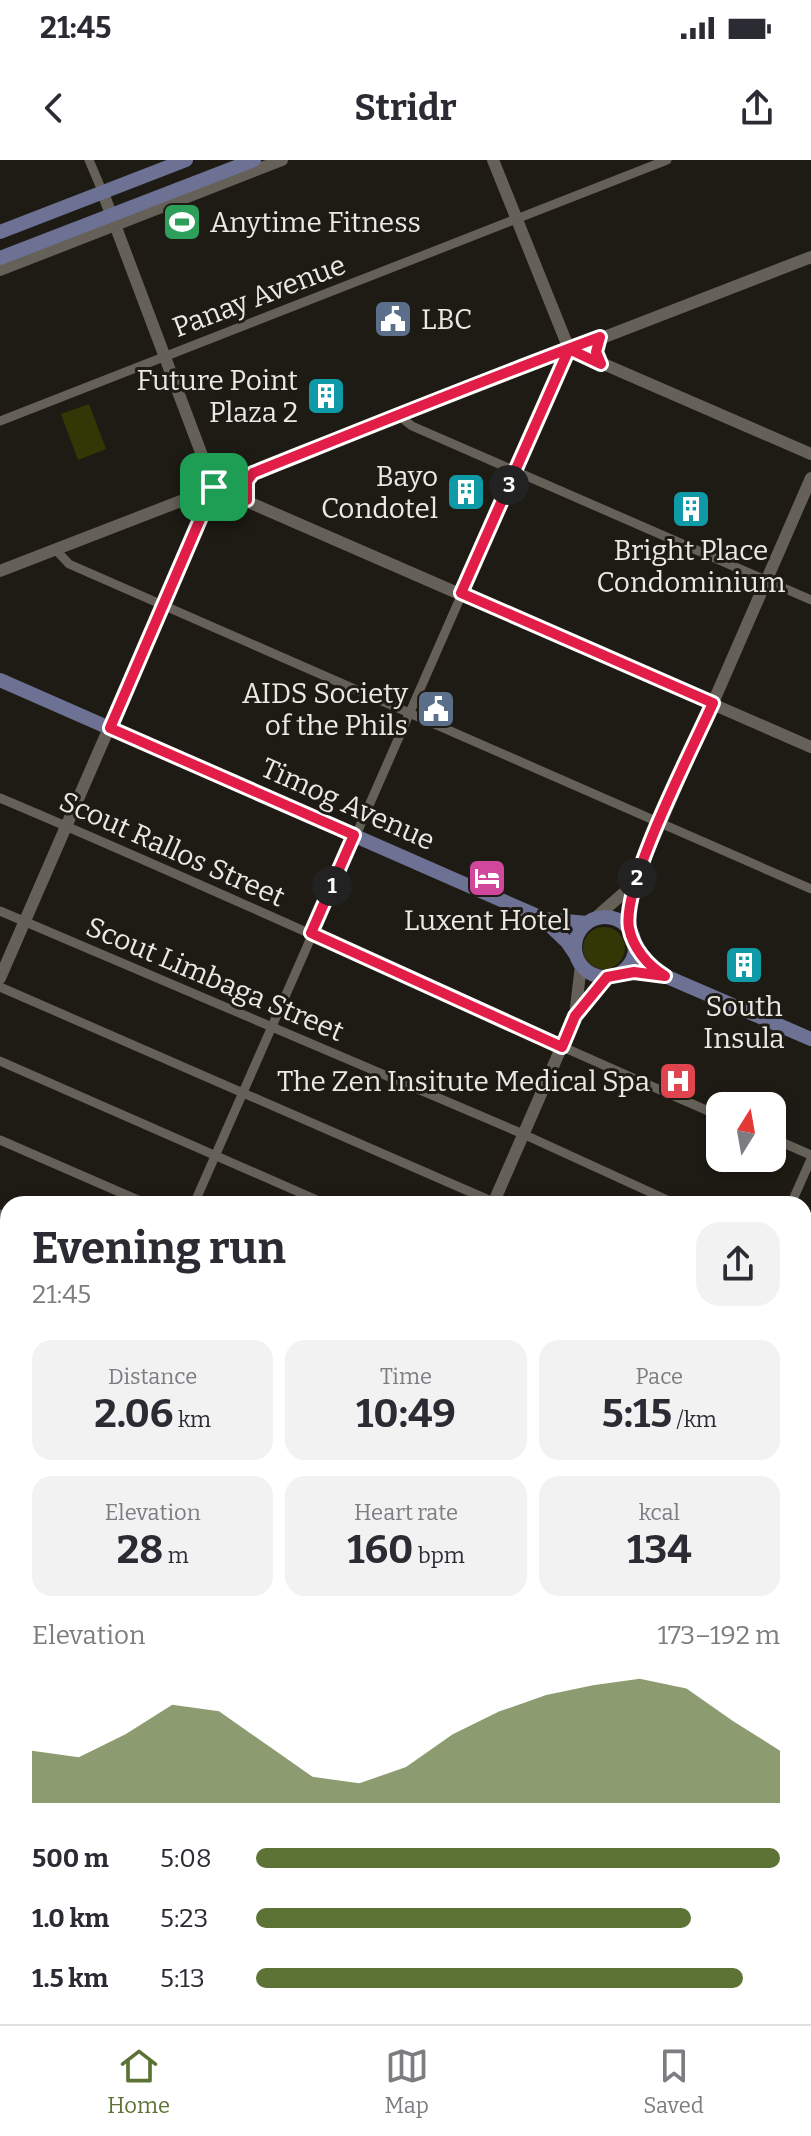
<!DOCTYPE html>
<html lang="en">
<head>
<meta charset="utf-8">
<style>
  body { margin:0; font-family:Bitter,serif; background:#f2f2f3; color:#2b2b33; height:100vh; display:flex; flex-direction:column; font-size:30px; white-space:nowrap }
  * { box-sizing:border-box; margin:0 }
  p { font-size:26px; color:#7c7c81 }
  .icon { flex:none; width:44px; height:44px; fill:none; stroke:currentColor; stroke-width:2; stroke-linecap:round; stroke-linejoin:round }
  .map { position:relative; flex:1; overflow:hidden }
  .sheet { position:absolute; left:0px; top:1036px; width:812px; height:828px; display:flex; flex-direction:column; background:#fff; border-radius:24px 24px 0 0; box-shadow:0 4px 12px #0003 }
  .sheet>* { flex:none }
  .needle { width:52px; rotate:11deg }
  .buttons { position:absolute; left:706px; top:932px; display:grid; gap:16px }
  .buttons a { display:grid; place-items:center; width:80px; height:80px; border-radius:16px; background:#fff; box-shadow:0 4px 12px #0003; font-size:40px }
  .pin { position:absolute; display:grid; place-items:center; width:68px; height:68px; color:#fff; margin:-34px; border-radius:16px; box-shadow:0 4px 12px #0006 }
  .km { position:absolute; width:40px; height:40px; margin:-20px; border-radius:50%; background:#222; color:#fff; font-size:22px; line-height:40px; text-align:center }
  .round { display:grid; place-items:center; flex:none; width:84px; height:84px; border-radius:24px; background:#f2f2f3 }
  .summary { display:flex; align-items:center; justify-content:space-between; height:136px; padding:0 32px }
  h1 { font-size:44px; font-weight:700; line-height:60px }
  .stats { display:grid; grid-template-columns:repeat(3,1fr); gap:12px; height:136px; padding:8px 32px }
  .stats div { display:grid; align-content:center; border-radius:20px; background:#f2f2f3; text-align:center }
  .stats b { font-size:40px; font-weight:700 }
  .stats small { font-size:22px; font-weight:400 }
  .stats p { font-size:22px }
  .chart { height:224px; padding:16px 32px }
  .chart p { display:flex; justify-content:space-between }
  .chart svg { width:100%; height:144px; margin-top:8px; fill:#5c7335; opacity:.7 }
  ul { padding:0 32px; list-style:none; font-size:26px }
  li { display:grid; grid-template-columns:128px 96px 1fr; align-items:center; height:60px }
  li i { height:20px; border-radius:10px; background:#5c7335 }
  .status { display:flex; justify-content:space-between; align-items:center; height:56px; padding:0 40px; background:#fff; direction:ltr }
  .status svg { height:22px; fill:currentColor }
  header { display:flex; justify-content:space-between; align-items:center; height:104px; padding:0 32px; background:#fff; font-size:36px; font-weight:700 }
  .dock { display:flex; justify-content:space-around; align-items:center; height:112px; border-top:2px solid #e1e1e2; background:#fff; font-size:22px; color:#7c7c81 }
  .dock a { display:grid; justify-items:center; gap:4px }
  .dock .on { color:#5c7335 }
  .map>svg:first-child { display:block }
  .education { fill:#2d1c25 }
  .green { fill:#333706 }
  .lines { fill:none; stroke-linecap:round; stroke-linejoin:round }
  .river { stroke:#000817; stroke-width:14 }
  .street { stroke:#656159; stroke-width:9 }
  .secondary { stroke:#656159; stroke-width:12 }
  .primary { stroke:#6d7294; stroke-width:14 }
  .route-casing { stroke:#fff; stroke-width:16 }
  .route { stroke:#e11d48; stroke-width:10 }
  .labels { text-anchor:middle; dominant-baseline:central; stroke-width:6; stroke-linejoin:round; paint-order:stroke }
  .poi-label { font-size:28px; fill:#ebe9e4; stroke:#1e1b14; text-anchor:end }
  .street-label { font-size:28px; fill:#ebe9e4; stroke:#1e1b14 }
</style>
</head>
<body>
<div class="status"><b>21:45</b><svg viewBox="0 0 49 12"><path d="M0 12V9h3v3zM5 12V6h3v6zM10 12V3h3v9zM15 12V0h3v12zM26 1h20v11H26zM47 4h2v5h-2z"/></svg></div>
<header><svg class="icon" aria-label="back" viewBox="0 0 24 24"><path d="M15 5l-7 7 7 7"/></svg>Stridr<svg class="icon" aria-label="share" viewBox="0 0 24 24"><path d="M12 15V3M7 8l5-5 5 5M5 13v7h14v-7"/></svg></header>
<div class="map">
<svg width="811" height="1864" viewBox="0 0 811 1864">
  <rect width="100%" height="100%" fill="#1e1b14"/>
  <!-- education -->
  <polygon class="education" points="804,1413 811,1416 811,1556 804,1557"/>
  <!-- green -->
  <g class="green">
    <polygon points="89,244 106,289 78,300 61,254"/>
    <circle cx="604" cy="788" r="21"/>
  </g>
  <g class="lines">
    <!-- river -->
    <g class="river">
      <polyline points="0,1828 8,1839"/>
      <polyline points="188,1856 203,1864"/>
    </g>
    <!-- street -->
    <g class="street">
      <polyline points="89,0 103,33"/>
      <polyline points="398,255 412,266 811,440"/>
      <polyline points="0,261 667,0"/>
      <polyline points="55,389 69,404 811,729"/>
      <path d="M0,638C242,740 479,852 720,956"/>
      <polyline points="0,751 523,974 676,1044"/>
      <polyline points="0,827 498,1044"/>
      <polyline points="0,901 326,1044"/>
      <polyline points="772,978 811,995"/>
      <polyline points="0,980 147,1044"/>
      <polyline points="194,1044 569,190"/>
      <polyline points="791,1044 811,999"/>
      <polyline points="0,1054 8,1058"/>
      <polyline points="804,1102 811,1105"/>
      <polyline points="0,1131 8,1134"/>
      <polyline points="804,1178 811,1181"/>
      <polyline points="0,1206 8,1210"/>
      <polyline points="804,1255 811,1258"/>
      <polyline points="0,1274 8,1277"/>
      <polyline points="804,1333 811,1336"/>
      <polyline points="0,1348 8,1351"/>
      <polyline points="804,1406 811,1409"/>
      <polyline points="0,1490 8,1473"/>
      <polyline points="0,1680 8,1681"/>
      <polyline points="804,1724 811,1723"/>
      <polyline points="0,1731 8,1730"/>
      <polyline points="0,1761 8,1808"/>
      <polyline points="804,1773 811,1772"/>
      <polyline points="804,1821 811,1820"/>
      <polyline points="205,1856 222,1864"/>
      <polyline points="308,1856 312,1864"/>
      <polyline points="353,1864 436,1856"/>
    </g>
    <!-- secondary -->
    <g class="secondary">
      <polyline points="493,0 569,189"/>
      <polyline points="103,33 214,327 811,587"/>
      <polyline points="0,110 282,0"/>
      <polyline points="569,189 811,294"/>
      <polyline points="0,411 811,97"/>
      <polyline points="594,759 634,724"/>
      <polyline points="629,770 634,724 811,318"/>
      <polyline points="0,818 214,327"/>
      <polyline points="577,854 607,817"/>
      <polyline points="493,1044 575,856 581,805"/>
      <polyline points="0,1408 8,1411"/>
      <polyline points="0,1421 8,1424"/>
      <polyline points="804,1654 811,1653"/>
      <polyline points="580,1856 580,1864"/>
      <polyline points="134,1864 138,1856"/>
    </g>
    <!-- primary -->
    <g class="primary">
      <polyline points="0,72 186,0"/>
      <polyline points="0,98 254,0"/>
      <polyline points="0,520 542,758 567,782 576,795"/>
      <circle cx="605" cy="787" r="30"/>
      <polyline points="544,759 587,763"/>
      <polyline points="634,786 652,806 665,816 811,879"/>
    </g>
  </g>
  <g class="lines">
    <defs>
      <path id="route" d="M214,327L110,568L354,675L311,773L562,887L575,856L607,817L634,812L665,816C647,805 633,788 629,768C621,726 693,588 713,543L461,433L569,189L601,204L596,192L600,177C484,220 368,267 253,313L247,321V340L214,327"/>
    </defs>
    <!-- route casing -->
    <use href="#route" class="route-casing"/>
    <!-- route -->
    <use href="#route" class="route"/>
  </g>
  <!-- icons -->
  <defs>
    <symbol id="stadium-square" viewBox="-11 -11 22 22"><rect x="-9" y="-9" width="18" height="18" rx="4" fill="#2e9e5b" stroke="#1e1b14"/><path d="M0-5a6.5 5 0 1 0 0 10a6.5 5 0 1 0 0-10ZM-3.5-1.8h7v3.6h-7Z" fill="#fff"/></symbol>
    <symbol id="civic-square" viewBox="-11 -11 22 22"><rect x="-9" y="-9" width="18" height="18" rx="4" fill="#5c6f8a" stroke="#1e1b14"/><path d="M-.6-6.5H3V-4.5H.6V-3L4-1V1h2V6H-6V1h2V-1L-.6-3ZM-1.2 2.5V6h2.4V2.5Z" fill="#fff"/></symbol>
    <symbol id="building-square" viewBox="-11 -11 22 22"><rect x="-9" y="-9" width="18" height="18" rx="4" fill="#0f9aa8" stroke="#1e1b14"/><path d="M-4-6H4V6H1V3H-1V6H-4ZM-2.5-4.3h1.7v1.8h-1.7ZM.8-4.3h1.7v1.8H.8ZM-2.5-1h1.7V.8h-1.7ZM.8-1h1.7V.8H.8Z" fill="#fff"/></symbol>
    <symbol id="hotel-square" viewBox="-11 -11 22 22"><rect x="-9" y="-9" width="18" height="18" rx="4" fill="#d1479c" stroke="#1e1b14"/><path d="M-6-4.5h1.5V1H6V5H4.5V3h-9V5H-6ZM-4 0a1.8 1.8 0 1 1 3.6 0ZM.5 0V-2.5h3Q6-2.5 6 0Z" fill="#fff"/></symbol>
    <symbol id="hospital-square" viewBox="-11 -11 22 22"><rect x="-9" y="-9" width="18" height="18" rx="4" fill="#e0444e" stroke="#1e1b14"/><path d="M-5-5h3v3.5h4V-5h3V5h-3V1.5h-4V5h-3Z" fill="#fff"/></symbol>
  </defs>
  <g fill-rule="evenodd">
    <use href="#stadium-square" x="160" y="40" width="44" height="44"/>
    <use href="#civic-square" x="371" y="137" width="44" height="44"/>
    <use href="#building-square" x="304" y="214" width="44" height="44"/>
    <use href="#building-square" x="444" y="310" width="44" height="44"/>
    <use href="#building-square" x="669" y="327" width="44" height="44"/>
    <use href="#civic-square" x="414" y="527" width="44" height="44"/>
    <use href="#hotel-square" x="465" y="696" width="44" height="44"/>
    <use href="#building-square" x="722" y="783" width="44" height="44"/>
    <use href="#hospital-square" x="656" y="899" width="44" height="44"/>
  </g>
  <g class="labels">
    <!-- poi labels -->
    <g class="poi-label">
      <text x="210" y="62" text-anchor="start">Anytime Fitness</text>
      <text x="421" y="159" text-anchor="start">LBC</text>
      <text x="298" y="220">Future Point<tspan x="298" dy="32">Plaza 2</tspan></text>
      <text x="438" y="316">Bayo<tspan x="438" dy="32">Condotel</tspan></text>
      <text x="691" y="390" text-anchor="middle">Bright Place<tspan x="691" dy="32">Condominium</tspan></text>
      <text x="408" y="533">AIDS Society<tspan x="408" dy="32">of the Phils</tspan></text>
      <text x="487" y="760" text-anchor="middle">Luxent Hotel</text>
      <text x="744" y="846" text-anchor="middle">South<tspan x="744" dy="32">Insula</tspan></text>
      <text x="650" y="921">The Zen Insitute Medical Spa</text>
    </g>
    <!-- street labels -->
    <g class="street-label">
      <text transform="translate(259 136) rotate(-21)">Panay Avenue</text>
      <text transform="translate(348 644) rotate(24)">Timog Avenue</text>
      <text transform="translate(172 689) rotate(24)">Scout Rallos Street</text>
      <text transform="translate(215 819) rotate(23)">Scout Limbaga Street</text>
    </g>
  </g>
</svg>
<div class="buttons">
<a><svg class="needle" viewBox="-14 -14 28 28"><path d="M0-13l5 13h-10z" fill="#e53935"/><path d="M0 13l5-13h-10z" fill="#7c7c81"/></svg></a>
</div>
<div class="pin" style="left:214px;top:327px;background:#1e9e55"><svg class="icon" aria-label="arrive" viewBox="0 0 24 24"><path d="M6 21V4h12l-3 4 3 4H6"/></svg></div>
<b class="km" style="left:332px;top:726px">1</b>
<b class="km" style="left:637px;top:718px">2</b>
<b class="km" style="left:509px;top:325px">3</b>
<section class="sheet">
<div class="summary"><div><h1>Evening run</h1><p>21:45</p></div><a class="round"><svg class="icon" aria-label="share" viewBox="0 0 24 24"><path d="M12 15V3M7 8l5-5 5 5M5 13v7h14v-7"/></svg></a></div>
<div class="stats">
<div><p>Distance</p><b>2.06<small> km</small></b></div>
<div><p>Time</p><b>10:49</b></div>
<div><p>Pace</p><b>5:15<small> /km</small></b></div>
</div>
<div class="stats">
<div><p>Elevation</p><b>28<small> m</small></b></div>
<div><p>Heart rate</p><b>160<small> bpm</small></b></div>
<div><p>kcal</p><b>134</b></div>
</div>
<div class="chart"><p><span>Elevation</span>173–192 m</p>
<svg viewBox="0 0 160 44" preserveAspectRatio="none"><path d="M0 44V28L10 30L20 23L30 14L40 16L50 26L60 36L70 38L80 33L90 23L100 16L110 11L120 8L130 6L140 9L150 19L160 28V44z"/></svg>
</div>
<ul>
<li><b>500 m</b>5:08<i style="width:100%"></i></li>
<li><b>1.0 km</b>5:23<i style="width:83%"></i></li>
<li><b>1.5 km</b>5:13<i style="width:93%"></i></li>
</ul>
</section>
</div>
<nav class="dock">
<a class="on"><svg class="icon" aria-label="home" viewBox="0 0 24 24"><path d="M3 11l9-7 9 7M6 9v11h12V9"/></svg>Home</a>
<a><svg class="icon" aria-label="map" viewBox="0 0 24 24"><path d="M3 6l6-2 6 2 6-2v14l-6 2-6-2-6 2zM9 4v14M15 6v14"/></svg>Map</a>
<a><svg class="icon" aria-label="saved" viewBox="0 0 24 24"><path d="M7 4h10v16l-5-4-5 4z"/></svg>Saved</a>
</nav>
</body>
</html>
